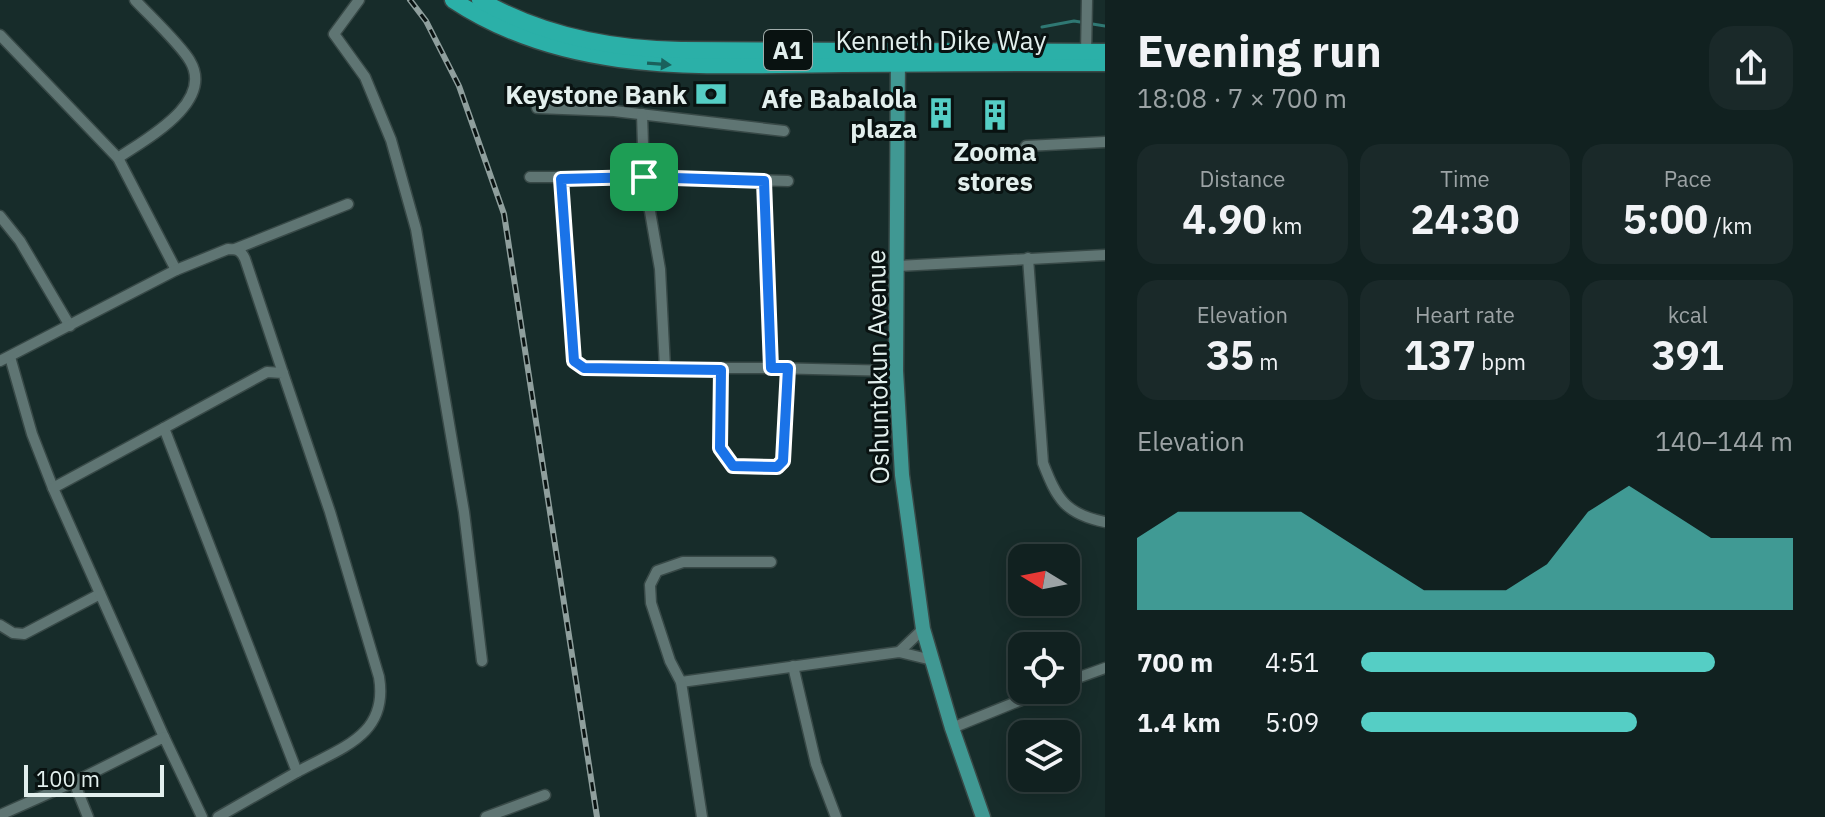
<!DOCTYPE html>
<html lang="en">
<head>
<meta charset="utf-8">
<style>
  body { margin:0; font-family:"IBM Plex Sans",sans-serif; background:#1a2929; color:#f1f3f6; height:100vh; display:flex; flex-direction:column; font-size:30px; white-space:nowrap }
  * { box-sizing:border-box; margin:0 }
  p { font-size:26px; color:#9ca3a5 }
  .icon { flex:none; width:44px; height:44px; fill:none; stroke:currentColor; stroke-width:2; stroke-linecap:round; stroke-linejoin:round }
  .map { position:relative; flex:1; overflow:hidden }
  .details { display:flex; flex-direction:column; background:#112120; width:720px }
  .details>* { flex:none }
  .needle { width:52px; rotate:280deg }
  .controls { position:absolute; left:1008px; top:544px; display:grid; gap:16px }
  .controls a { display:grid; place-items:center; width:72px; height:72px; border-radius:16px; background:#112120; box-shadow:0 4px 20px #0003,0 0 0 2px #303e3e; font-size:40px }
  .scale { position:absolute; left:24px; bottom:20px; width:140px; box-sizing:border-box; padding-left:8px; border:4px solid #e2efed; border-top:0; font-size:22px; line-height:28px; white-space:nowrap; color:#e2efed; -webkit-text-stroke:6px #091211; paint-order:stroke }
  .pin { position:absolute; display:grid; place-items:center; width:68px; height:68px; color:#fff; margin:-34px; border-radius:16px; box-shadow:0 4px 12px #0006 }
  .round { display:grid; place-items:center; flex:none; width:84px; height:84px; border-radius:24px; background:#1a2929 }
  .summary { display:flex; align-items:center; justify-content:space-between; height:136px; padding:0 32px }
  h1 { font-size:44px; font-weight:700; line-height:60px }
  .metrics { display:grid; grid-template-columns:repeat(3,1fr); gap:12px; height:136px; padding:8px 32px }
  .metrics div { display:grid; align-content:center; border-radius:20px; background:#1a2929; text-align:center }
  .metrics b { font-size:40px; font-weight:700 }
  .metrics small { font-size:22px; font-weight:400 }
  .metrics p { font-size:22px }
  .chart { height:224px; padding:16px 32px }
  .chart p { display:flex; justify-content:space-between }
  .chart svg { width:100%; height:144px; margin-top:8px; fill:#55cec5; opacity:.7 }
  ul { padding:0 32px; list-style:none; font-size:26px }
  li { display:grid; grid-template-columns:128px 96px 1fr; align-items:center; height:60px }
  li i { height:20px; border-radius:10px; background:#55cec5 }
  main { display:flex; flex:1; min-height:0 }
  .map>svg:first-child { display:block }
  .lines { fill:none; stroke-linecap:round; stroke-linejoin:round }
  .stream { stroke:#2f7873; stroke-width:3 }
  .minor-casing { stroke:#384947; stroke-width:13 }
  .major-casing { stroke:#384947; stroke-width:17 }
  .highway-casing { stroke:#384947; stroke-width:19 }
  .minor { stroke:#5f7573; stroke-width:10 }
  .major { stroke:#409893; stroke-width:14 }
  .highway { stroke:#2bb0a8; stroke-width:16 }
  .rail-casing { stroke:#8f9f9d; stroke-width:6 }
  .rail { stroke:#091211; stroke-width:3; stroke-dasharray:9; stroke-linecap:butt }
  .oneway { fill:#1a615c }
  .route-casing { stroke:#fff; stroke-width:16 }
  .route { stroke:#1a73e8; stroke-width:10 }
  .labels { text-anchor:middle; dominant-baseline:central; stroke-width:6; stroke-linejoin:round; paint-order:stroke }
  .shield { fill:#091211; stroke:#a1adab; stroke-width:2 }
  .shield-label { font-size:24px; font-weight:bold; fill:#e2efed }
  .street-label { font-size:26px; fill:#e2efed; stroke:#091211 }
  .poi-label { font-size:26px; font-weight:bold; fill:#e2efed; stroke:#091211; text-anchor:end }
</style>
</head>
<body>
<main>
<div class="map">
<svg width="1105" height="817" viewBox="0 0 1105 817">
  <rect width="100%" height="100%" fill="#172c2a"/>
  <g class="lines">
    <!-- stream -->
    <polyline class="stream" points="1042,27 1074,21 1105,26"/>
    <defs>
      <g id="minor">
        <polyline points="359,0 334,34 365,77 391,140 416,229 464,512 482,661"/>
        <polyline points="0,35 118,158 176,270"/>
        <polyline points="1086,54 1087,0"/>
        <polyline points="537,108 614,111 784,131"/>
        <polyline points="642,114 644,177 660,269 665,368"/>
        <polyline points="1026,146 1105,142"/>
        <path d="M118,158C144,140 215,103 190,61C181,45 149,15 135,0"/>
        <polyline points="530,177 644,177 788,181"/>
        <polyline points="561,179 574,361 584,368 771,368 896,371"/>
        <polyline points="764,181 771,368"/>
        <polyline points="0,216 20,241 70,326"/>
        <polyline points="235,249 348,204"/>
        <path d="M1028,258L1043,463C1057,499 1065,514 1105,522"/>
        <polyline points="898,266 1105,255"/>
        <polyline points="10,357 32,434 53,488"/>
        <path d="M0,361L176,270L228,249C237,249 241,250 245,259L283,373"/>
        <path d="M721,370L720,448L733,466C749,467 771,473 783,461L788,368"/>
        <path d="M164,428L267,372L283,373L330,512L379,677C389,736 340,748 297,772"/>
        <polyline points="0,625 13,633 24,634 100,594"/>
        <polyline points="899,652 923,629"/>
        <polyline points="793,666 816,764 836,817"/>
        <polyline points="681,682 899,652 932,660"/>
        <polyline points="1066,682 1105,668"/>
        <polyline points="952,728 1046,690"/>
        <polyline points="164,737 53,488 164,428 297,772 218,817"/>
        <polyline points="74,782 164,737 202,817"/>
        <polyline points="0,815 74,782 88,817"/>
        <polyline points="486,817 545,795"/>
        <polyline points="702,817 681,682 670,661 651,603 650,585 657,571 683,562 771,562"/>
      </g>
      <polyline id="major" points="898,52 896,371 902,475 923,629 952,728 983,817"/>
      <g id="highway">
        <path d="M453,0C571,78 709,65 843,64C930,63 1018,63 1105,63"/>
        <path d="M480,0C541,35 611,49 681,50L1105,52"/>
      </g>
    </defs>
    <!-- minor casing -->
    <use href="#minor" class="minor-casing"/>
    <!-- major casing -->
    <use href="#major" class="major-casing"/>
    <!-- highway casing -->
    <use href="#highway" class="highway-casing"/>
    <!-- minor -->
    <use href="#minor" class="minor"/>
    <!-- major -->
    <use href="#major" class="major"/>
    <!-- highway -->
    <use href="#highway" class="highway"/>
    <defs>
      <polyline id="rail" points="410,0 426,21 459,86 504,214 597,817"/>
    </defs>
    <!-- rail casing -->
    <use href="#rail" class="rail-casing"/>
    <!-- rail -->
    <use href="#rail" class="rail"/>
  </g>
  <!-- one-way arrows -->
  <defs><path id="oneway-solid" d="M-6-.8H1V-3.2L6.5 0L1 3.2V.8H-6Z" transform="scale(2)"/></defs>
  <use class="oneway" href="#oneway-solid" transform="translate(659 64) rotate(4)"/>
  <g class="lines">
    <defs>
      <polygon id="route" points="644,177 764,181 771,368 788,368 783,461 777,467 733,466 720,448 721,370 584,368 574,361 561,179"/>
    </defs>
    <!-- route casing -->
    <use href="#route" class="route-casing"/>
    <!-- route -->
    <use href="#route" class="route"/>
  </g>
  <!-- icons -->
  <defs>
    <symbol id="bank-bare" viewBox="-9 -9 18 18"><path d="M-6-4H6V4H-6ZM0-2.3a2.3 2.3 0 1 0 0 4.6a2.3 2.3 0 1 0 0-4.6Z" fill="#55cec5" stroke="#091211" stroke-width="2.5" paint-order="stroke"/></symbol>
    <symbol id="building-bare" viewBox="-9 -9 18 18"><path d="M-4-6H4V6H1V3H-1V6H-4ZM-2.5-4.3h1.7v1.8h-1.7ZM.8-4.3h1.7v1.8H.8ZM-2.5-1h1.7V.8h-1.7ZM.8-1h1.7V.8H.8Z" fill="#55cec5" stroke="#091211" stroke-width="2.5" paint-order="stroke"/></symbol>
  </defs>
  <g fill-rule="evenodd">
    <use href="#bank-bare" x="689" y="72" width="44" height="44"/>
    <use href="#building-bare" x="919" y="91" width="44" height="44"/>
    <use href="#building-bare" x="973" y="93" width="44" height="44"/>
  </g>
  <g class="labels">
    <!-- shield labels -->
    <rect class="shield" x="764" y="30" width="48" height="40" rx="6"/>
    <g class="shield-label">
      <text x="788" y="50">A1</text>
    </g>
    <!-- street labels -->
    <g class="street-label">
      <text x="941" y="40">Kenneth Dike Way</text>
      <text transform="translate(877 367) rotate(-91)">Oshuntokun Avenue</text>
    </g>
    <!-- poi labels -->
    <g class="poi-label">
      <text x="687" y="94">Keystone Bank</text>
      <text x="917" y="98">Afe Babalola<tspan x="917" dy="30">plaza</tspan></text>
      <text x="995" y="151" text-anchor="middle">Zooma<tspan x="995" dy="30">stores</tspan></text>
    </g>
  </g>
</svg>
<div class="controls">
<a><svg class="needle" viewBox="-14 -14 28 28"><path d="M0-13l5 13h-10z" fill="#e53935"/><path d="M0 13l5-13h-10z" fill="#9ca3a5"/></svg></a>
<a><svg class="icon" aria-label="locate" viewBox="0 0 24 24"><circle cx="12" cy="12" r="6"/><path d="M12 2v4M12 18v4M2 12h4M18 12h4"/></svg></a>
<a><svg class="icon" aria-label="layers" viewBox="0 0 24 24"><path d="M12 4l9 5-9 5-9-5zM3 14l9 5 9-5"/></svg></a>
</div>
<div class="scale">100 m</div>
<div class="pin" style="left:644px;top:177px;background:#1e9e55"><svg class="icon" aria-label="arrive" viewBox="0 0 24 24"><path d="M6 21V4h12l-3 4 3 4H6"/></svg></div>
</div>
<section class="details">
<div class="summary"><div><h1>Evening run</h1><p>18:08 · 7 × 700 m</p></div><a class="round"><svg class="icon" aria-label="share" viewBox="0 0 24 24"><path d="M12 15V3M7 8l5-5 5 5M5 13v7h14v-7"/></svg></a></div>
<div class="metrics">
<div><p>Distance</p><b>4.90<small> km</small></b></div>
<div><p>Time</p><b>24:30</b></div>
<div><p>Pace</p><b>5:00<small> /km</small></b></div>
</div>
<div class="metrics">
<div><p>Elevation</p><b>35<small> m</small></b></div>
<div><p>Heart rate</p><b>137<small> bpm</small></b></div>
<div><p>kcal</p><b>391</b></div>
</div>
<div class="chart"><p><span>Elevation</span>140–144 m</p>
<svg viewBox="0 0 160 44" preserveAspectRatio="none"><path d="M0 44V22L10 14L20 14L30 14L40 14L50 22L60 30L70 38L80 38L90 38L100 30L110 14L120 6L130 14L140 22L150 22L160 22V44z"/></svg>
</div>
<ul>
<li><b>700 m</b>4:51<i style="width:82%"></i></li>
<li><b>1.4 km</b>5:09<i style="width:64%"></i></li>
</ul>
</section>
</main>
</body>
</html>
